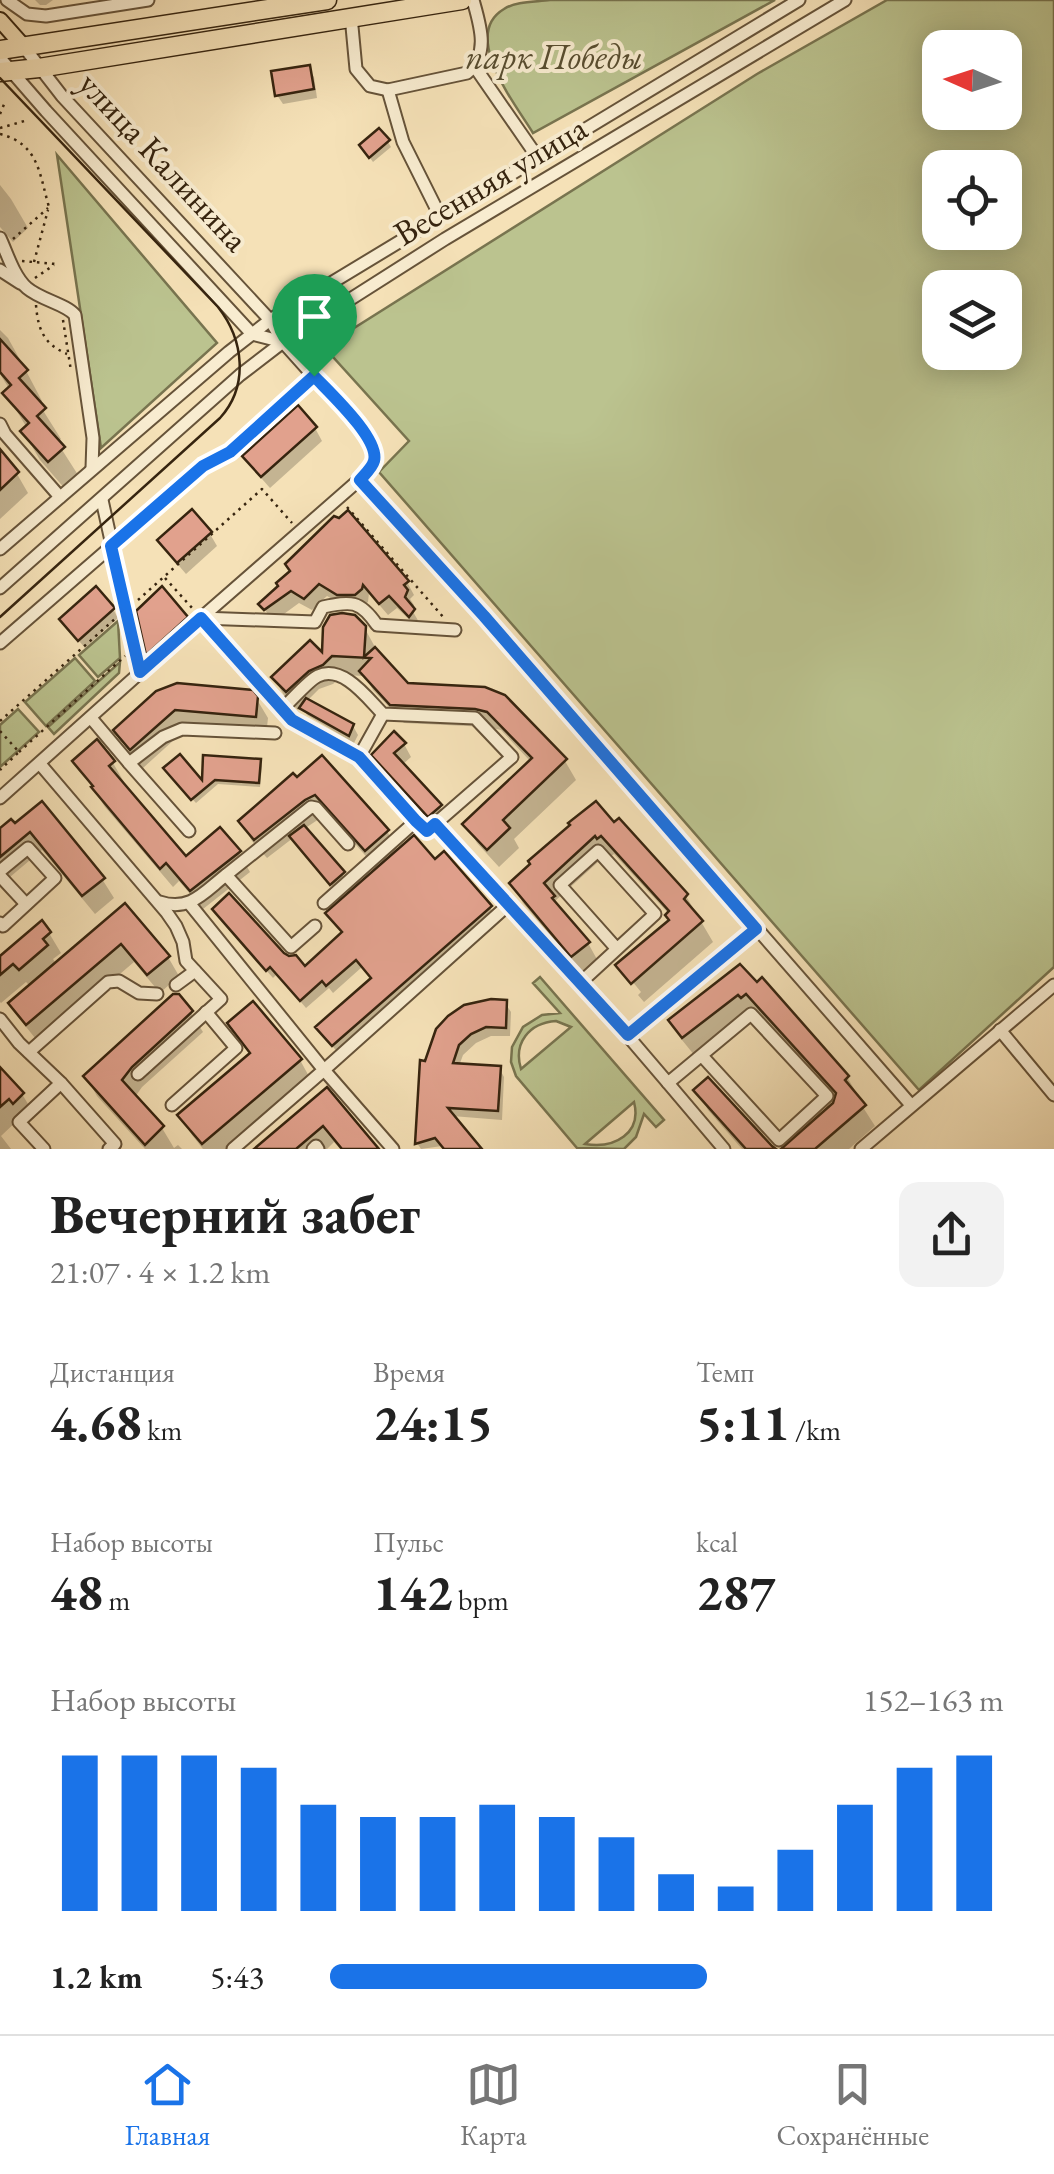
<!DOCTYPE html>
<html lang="ru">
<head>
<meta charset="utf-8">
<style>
  body { margin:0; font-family:"EB Garamond",serif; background:#f2f2f2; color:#222; height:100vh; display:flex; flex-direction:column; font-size:38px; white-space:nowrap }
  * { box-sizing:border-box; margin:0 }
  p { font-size:32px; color:#767676 }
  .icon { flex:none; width:55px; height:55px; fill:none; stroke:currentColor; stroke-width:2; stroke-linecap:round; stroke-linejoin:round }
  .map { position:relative; height:1149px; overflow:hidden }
  .panel { display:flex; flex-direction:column; background:#fff; flex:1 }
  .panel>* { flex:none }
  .needle { width:65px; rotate:273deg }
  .controls { position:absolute; left:922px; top:30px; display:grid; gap:20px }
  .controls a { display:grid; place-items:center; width:100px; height:100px; border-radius:20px; background:#fff; box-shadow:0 5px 25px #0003; font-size:50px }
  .pin { position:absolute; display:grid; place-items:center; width:85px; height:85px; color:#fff; margin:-102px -42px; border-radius:50% 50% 50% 0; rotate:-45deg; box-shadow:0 0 10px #0007 }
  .pin .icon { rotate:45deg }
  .round { display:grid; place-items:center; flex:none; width:105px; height:105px; border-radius:20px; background:#f2f2f2 }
  .summary { display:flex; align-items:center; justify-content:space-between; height:170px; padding:0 50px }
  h1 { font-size:55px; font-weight:700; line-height:75px }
  .metrics { display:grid; grid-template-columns:repeat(3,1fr); gap:15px; height:170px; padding:10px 50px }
  .metrics div { display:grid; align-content:center }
  .metrics b { font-size:50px; font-weight:700 }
  .metrics small { font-size:28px; font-weight:400 }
  .metrics p { font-size:28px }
  .chart { height:280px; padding:20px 50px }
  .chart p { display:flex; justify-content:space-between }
  .chart svg { width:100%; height:180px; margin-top:10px; stroke:#1a73e8; stroke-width:6 }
  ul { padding:0 50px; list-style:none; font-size:32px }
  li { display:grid; grid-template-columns:160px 120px 1fr; align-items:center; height:75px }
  li i { height:25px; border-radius:12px; background:#1a73e8 }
  .menu { display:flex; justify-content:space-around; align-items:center; height:140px; border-top:2px solid #e0e0e0; background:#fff; font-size:28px; color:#767676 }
  .menu a { display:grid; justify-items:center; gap:5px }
  .menu .on { color:#1a73e8 }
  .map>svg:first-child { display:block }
  .green { fill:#bbc38f; stroke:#78744f; stroke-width:2.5; fill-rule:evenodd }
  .shadow { fill:#0003 }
  .building { fill:#e1a18d; stroke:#36240f; stroke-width:2.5 }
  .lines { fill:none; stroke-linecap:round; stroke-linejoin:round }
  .minor-casing { stroke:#665339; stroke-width:15 }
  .major-casing { stroke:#36240f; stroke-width:18 }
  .highway-casing { stroke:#36240f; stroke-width:21 }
  .path { stroke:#36240f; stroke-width:2.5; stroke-dasharray:2.5 5; stroke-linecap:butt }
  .minor { stroke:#f8ecd0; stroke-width:11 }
  .major { stroke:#f5e1b7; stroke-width:14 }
  .highway { stroke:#f5e1b7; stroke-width:18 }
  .tram { stroke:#36240f; stroke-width:2.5 }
  .route-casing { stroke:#fff; stroke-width:20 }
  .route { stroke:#1a73e8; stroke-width:12 }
  .labels { text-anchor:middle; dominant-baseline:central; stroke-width:8; stroke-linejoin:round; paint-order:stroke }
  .park-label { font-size:35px; font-style:italic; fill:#574c2f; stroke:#f8ecd0 }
  .street-label { font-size:35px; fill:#36240f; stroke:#f8ecd0 }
</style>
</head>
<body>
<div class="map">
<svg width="1054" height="1149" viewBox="0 0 1054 1149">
  <rect width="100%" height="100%" fill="#f5e1b7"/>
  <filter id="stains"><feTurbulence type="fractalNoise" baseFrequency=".002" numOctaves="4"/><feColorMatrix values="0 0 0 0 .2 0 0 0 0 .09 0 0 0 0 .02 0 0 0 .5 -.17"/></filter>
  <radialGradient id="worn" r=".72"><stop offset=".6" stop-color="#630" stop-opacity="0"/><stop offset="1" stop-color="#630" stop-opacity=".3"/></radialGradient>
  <!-- green -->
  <g class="green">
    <path d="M550,0H775L533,133C516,105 460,35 504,9C516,1 536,2 550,0Z"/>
    <path d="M887,0H1054V967L919,1090L379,472L409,441L324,347L757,74ZM940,48H1005V112H940ZM940,168H1005V232H940ZM940,288H1005V352H940Z"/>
    <polygon points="57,155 217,343 101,448"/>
    <polygon points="118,621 120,658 98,677 79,655"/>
    <polygon points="75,658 95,681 46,726 25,702"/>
    <polygon points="120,662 119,673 54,734 48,727"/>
    <polygon points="18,709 39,732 0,767 0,725"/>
    <path d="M540,977L664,1120L656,1127L644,1114L636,1137L624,1149L577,1148L516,1076L511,1062L512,1047L523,1027L542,1015L560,1013L533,983ZM556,1021L571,1027L521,1069C513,1043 529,1023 556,1021ZM634,1102C642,1133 615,1149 585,1144Z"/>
  </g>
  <!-- shadow -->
  <g class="shadow">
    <polygon points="35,0 53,0 46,5 40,5"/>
    <polygon points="308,68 314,77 317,98 283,104 277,95"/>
    <polygon points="388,142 391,147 373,162 365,151"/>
    <polygon points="0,185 11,199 28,228 13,242 0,227"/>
    <polygon points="0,330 8,338 24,367 42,401 39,404 61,439 57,442 80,478 66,490 40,460 23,431 27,428 6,393 10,390 0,374"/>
    <polygon points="315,428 322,441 270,488 253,469 246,457"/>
    <polygon points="0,462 17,474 28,493 0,519"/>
    <polygon points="210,534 217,546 186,574 168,553 160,540"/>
    <polygon points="407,582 414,595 410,599 414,605 412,610 420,624 417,627 397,608 388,615 369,593 368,602 362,607 346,607 327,596 312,610 299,603 273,622 262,605 281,587 279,584"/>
    <polygon points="113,609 118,618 85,648 68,628"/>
    <polygon points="139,612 186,618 194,631 155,665 148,654"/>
    <polygon points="364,627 375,647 375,651 407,685 504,697 565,761 576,780 514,839 519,848 499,867 477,843 466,824 531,762 501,730 488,727 404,723 373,690 365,676 343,675 333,684 319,689 307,701 353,726 358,735 354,743 307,715 302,706 298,710 285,697 274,678 324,658"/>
    <polygon points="158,693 256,698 268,718 266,736 186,729 143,768 128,750 116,730"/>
    <polygon points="97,743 113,763 124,782 121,785 185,860 239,853 250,872 203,909 179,881 173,887 105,807 75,761"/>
    <polygon points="404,744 411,757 402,765 440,807 447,819 436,828 381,768 374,756"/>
    <polygon points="205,758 260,761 262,766 260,787 218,784 196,803 169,774 204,787"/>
    <polygon points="293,776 387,831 399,852 435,863 490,907 495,916 338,1053 318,1028 373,979 362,967 333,993 329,988 306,1008 277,974 273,978 220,918 305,969 344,934 334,922 378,870 328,813 304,829 348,882 337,892 293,838 267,858 252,841 241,822"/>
    <polygon points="596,804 686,896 713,942 644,1002 638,995 641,992 632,981 627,981 618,965 671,921 669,914 614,854 610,857 608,853 555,901 564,916 588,943 599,963 584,975 523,903 512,883"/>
    <polygon points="41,805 102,879 114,898 95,914 42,850 10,877 0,864 0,831 15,827"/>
    <polygon points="125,907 168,957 179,976 160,993 134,962 39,1043 23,1023 11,1004 31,987 26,982 1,1003 0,1002 0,956 49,933 61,953 53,959 57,965"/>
    <polygon points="740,967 847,1077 859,1097 857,1098 875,1126 849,1149 787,1149 838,1098 759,1013 695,1056 682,1040 671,1020"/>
    <polygon points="178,996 191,1013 203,1032 142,1087 135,1097 162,1128 174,1148 178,1145 182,1149 145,1149 97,1096 86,1077"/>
    <polygon points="505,1003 511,1012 510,1036 491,1036 476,1043 463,1055 459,1066 499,1068 504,1077 502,1120 452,1116 479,1149 444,1149 442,1146 421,1149 417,1143 423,1063"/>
    <polygon points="230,1023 300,1060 311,1080 230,1149 203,1149 192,1135 180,1116 251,1055"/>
    <polygon points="0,1078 22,1094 34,1114 21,1117 1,1136 11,1149 0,1149"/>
    <polygon points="697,1090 773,1149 742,1149 708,1110"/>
    <polygon points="326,1091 376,1149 340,1149 334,1142 327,1149 258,1149"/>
  </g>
  <!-- building -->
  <g class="building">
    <polygon points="310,65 314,89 275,96 271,71"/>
    <polygon points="379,128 390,140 369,158 359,145"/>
    <polygon points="0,339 28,370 19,378 46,408 37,416 65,447 48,462 20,431 29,423 2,393 11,385 0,372"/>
    <polygon points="298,405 317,427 261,477 242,456"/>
    <polygon points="0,449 19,472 0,490"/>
    <polygon points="192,509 212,532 177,563 157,540"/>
    <polygon points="348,510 409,581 404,585 408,590 405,597 415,609 409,617 389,596 379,604 363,585 362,589 355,595 337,595 319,584 304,599 291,591 264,610 258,604 278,586 276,583 290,571 285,564 334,516 339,518"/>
    <polygon points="96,586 115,608 78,641 59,619"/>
    <polygon points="162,586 188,617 146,655 136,611"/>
    <polygon points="342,613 355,615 366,626 364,657 375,647 408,683 485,687 505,695 567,759 503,820 510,828 487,850 462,824 532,758 487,712 475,709 390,705 359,671 371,658 332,656 323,665 309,671 286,692 271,677 310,640 322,652 323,627 330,615"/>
    <polygon points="177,683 253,690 258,696 256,717 175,710 130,750 113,730 156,691"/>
    <polygon points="306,698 354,724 349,736 299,708"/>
    <polygon points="394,731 406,743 394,753 442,805 428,817 371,755"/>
    <polygon points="97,739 115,761 109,766 186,856 220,827 241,851 190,891 166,863 160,869 91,787 93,786 72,761"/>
    <polygon points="180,754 202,780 203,755 261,759 259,783 215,780 191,800 163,768"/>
    <polygon points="322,755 389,830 365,851 315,795 305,800 254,840 238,821 293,773 297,777"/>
    <polygon points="42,801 105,878 82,896 30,832 0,857 0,828 11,819 15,823"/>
    <polygon points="596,801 614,822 619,818 688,894 684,899 703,921 631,984 615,965 669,920 665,915 669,911 601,836 597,839 595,836 544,883 555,896 552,898 590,942 571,957 509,883 530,864 528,861 570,825 568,823"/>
    <polygon points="304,825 345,872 330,885 289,836"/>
    <polygon points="414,835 435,859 444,851 492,906 332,1046 315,1027 371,978 356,960 326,986 322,981 300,1001 270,967 266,971 212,909 229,893 284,953 289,956 296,955 305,966 342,932 325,913"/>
    <polygon points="125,903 170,956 147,975 121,944 26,1025 8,1003"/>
    <polygon points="42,920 51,932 43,939 48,945 19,970 13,964 0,975 0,956"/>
    <polygon points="740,964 757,982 762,977 849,1076 845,1080 866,1105 815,1149 781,1149 833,1103 836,1093 746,994 741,998 738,995 682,1038 668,1020"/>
    <polygon points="173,994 179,994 193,1011 132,1067 122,1080 164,1126 145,1145 83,1076"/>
    <polygon points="491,999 507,1000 506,1028 486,1027 471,1034 459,1045 453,1063 501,1066 498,1111 448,1108 482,1149 444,1149 435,1138 415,1144 420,1060 425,1061 436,1029 448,1016 464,1005"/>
    <polygon points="253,1001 302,1059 202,1144 177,1115 250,1053 227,1023"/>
    <polygon points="0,1067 24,1093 13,1104 9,1099 0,1107"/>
    <polygon points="708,1077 772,1146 776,1149 746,1149 693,1090"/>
    <polygon points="327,1087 379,1149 342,1149 323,1126 296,1149 254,1149"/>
  </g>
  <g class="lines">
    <defs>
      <g id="minor">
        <polyline points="7,0 27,14 46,16 148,0"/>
        <path d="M351,16L356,69L370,86L388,90L467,73C490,54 480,25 473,0"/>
        <polyline points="0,58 46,111 252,334 283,342"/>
        <polyline points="475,67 538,158"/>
        <polyline points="388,90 403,142 440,216"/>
        <path d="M0,238C7,253 14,277 27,288C41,300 66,304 75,315L93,438L92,468"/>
        <polyline points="0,270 20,283"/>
        <polyline points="0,424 5,434 60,497"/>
        <polyline points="359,480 484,616 911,1105"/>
        <polyline points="102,500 140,672"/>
        <polyline points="0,549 229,352 270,320 799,0"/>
        <polyline points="0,588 240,375 283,342 445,239 845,0"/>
        <path d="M201,618L282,709L292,719L359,757L416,821L427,831L512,757L475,718L383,714C368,699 343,664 318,676C310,679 290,702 282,709"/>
        <path d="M201,618L315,622L323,607C351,601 360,600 377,625L455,630"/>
        <polyline points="0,643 203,467 229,452 315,376"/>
        <polyline points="91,718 129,763 163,737 182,729 275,733"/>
        <polyline points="359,757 383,714"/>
        <polyline points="129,763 189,831"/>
        <polyline points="40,764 167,913 176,926 183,942 186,961 221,999 138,1074"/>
        <path d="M0,798L201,618L359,480C375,464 380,458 368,437L283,342L270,320L62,96L24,47"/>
        <polyline points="435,823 627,1035 668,1083 751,1014 827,1096 779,1140 703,1057"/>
        <polyline points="0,871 28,848 55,878 3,926 0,923"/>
        <polyline points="226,875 311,807 316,808 348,844"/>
        <polyline points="0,876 26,904"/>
        <path d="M160,902C190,912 204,892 226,875L291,947L315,926"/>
        <polyline points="189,903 324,1070 233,1149"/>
        <polyline points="324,903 416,821"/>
        <polyline points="579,984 655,914 598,851 560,885 617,949"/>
        <polyline points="176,985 195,971"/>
        <polyline points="0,1019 19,1043 61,1083 115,1144 109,1149"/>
        <polyline points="1000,1030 1054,1095"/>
        <polyline points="627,1035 756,929"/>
        <polyline points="29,1052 108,982 119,981 139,993 157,994"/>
        <polyline points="668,1083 724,1149"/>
        <polyline points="172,1105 236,1048 206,1012"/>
        <polyline points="44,1149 19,1122 61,1083"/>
        <polyline points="313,1149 316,1146 318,1149"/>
        <polyline points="393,1149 324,1070 508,905"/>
        <polyline points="861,1149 1054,985"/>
      </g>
      <polyline id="major" points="0,20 24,47"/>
      <g id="highway">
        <polyline points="0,50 327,0"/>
        <polyline points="0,72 39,68 462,0"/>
      </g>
    </defs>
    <!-- minor casing -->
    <use href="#minor" class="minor-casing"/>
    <!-- major casing -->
    <use href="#major" class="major-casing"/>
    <!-- highway casing -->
    <use href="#highway" class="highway-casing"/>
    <!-- path -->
    <g class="path">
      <polyline points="0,114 5,102"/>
      <polyline points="0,128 28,120"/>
      <path d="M0,134C39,144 39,173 49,207L52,206"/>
      <polyline points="13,239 48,208"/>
      <polyline points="22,261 56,264"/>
      <polyline points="34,262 48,210"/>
      <polyline points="35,278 54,265"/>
      <path d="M36,305C38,330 44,344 67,354"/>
      <polyline points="63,320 71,371"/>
      <polyline points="347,507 444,618"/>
      <polyline points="165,578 193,609"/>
      <polyline points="138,600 262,489 292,523"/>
      <polyline points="0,721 116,618"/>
      <polyline points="0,731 19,752 0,770"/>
      <polyline points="19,752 125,656"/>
    </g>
    <!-- minor -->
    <use href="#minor" class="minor"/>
    <!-- major -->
    <use href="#major" class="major"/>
    <!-- highway -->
    <use href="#highway" class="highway"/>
    <!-- tram -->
    <path class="tram" d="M0,78L218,307C244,340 249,386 220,418L0,617"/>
  </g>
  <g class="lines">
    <defs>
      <path id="route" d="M314,376C330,393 380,439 374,461C372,468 365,474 360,480L484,616L756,929L628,1035L435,824L427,831L416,821L359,757L292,720L201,618L140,672L111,546L203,466L230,452Z"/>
    </defs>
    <!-- route casing -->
    <use href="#route" class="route-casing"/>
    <!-- route -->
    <use href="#route" class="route"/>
  </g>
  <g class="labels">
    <!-- park labels -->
    <g class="park-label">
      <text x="554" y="56">парк Победы</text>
    </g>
    <!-- street labels -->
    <g class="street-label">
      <text transform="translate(164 161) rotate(47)">улица Калинина</text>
      <text transform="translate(490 180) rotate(-31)">Весенняя улица</text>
    </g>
  </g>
  <rect width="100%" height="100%" filter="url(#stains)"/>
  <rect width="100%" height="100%" fill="url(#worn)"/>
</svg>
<div class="controls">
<a><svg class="needle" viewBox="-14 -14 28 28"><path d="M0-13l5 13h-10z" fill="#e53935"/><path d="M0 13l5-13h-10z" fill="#767676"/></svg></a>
<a><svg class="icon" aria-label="locate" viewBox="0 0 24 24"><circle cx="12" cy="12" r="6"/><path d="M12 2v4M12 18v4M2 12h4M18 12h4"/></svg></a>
<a><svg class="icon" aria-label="layers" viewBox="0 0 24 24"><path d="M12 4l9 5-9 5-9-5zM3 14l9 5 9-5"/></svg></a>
</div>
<div class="pin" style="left:314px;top:376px;background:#1e9e55"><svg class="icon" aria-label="arrive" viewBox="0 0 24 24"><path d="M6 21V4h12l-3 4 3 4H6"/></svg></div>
</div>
<section class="panel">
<div class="summary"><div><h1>Вечерний забег</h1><p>21:07 · 4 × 1.2 km</p></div><a class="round"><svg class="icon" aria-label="share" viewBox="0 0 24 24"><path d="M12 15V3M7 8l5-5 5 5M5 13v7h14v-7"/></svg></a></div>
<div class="metrics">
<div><p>Дистанция</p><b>4.68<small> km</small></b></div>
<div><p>Время</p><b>24:15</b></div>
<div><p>Темп</p><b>5:11<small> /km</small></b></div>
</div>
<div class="metrics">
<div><p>Набор высоты</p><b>48<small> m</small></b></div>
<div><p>Пульс</p><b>142<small> bpm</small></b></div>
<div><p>kcal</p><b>287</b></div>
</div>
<div class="chart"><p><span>Набор высоты</span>152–163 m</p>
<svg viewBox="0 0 160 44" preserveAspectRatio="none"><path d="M5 44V6M15 44V6M25 44V6M35 44V9M45 44V18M55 44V21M65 44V21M75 44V18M85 44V21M95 44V26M105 44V35M115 44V38M125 44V29M135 44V18M145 44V9M155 44V6"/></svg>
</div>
<ul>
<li><b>1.2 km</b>5:43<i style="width:56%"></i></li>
</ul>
</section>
<nav class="menu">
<a class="on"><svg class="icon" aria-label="home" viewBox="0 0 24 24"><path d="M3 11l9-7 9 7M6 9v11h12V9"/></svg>Главная</a>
<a><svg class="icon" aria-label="map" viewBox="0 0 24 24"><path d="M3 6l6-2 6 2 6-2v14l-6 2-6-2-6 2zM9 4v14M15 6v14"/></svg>Карта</a>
<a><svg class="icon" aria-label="saved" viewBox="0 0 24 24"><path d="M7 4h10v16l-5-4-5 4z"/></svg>Сохранённые</a>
</nav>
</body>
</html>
